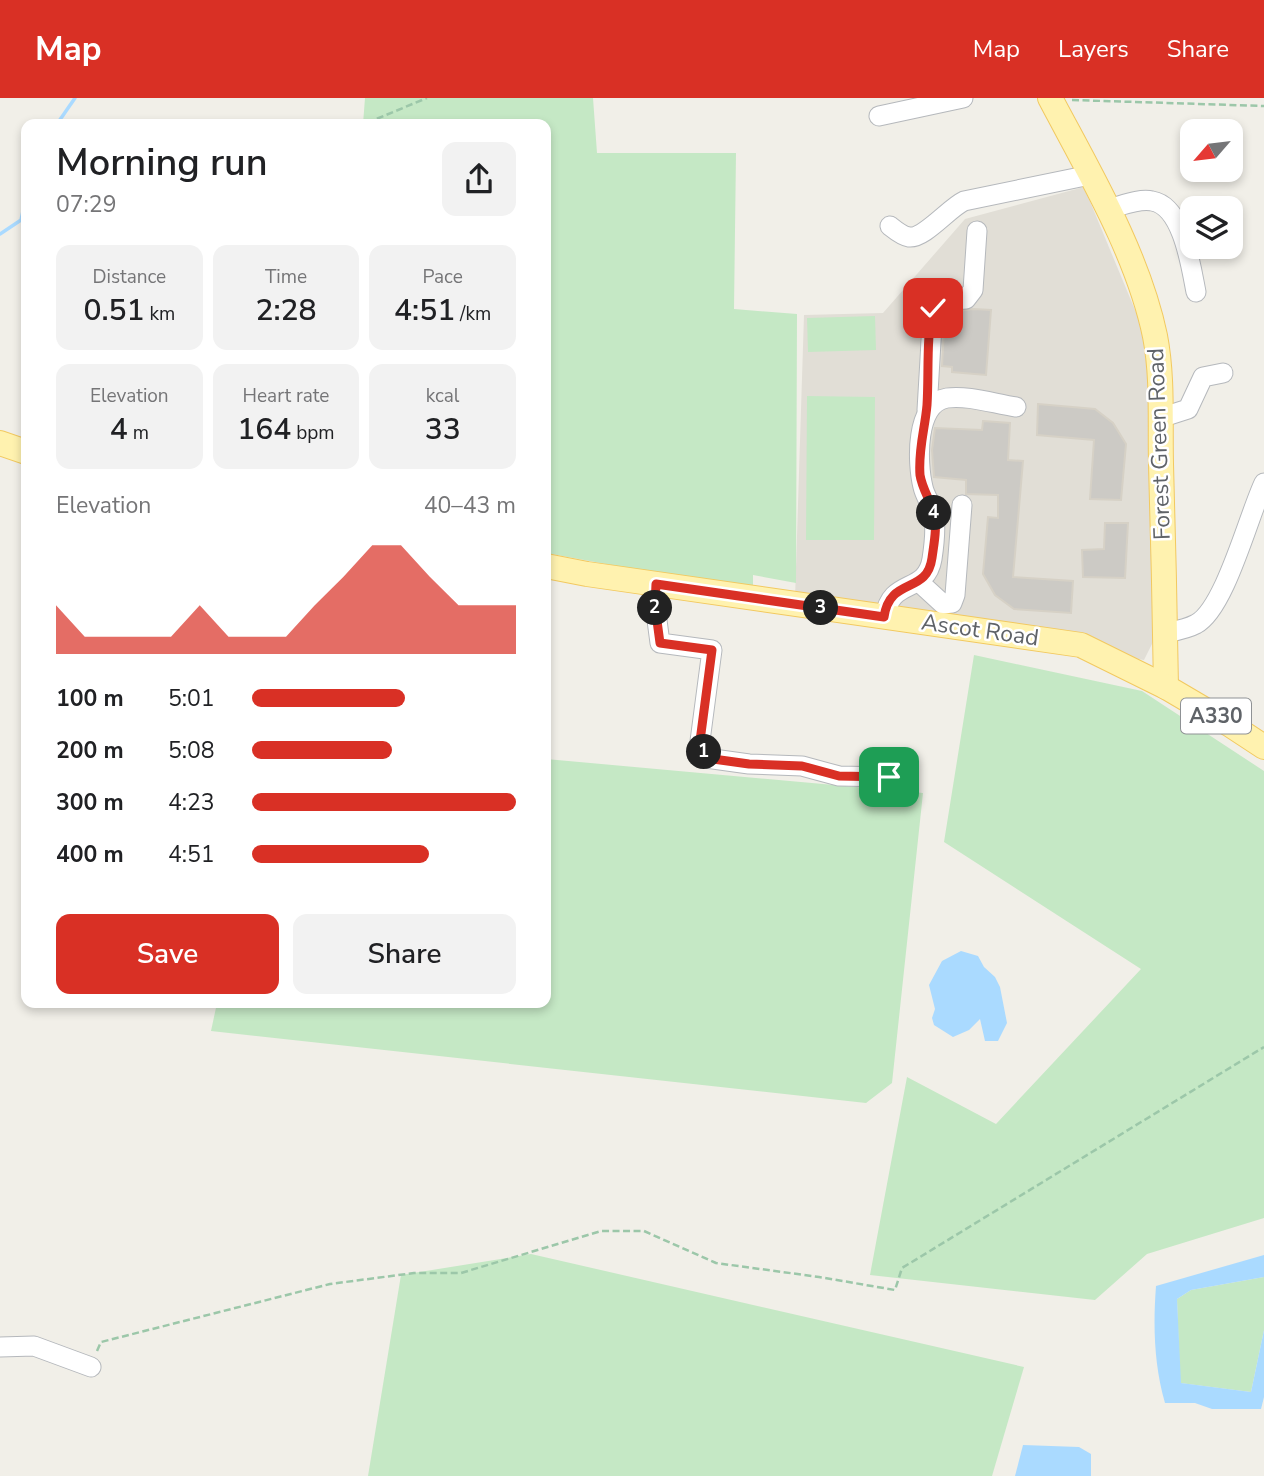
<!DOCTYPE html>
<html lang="en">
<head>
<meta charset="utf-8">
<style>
  body { margin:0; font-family:"Nunito Sans",sans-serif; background:#f2f2f2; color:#202124; height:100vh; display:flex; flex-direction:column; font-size:26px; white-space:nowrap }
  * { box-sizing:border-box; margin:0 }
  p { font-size:23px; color:#757577 }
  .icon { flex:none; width:38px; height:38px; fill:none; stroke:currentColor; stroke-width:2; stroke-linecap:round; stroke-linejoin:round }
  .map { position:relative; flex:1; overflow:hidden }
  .drawer { position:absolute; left:21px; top:21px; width:530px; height:889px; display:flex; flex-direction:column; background:#fff; border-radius:14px; box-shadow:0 4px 10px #0003 }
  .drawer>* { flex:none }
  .needle { width:46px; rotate:242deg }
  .fabs { position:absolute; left:1180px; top:21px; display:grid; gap:14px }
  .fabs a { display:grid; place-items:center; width:63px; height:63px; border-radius:14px; background:#fff; box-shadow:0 4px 10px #0003; font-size:35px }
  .pin { position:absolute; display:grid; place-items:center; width:60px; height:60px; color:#fff; margin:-30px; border-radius:14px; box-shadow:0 4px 10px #0006 }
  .km { position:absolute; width:35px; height:35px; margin:-18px; border-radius:50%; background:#222; color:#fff; font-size:19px; line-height:35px; text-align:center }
  .round { display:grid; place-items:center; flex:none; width:74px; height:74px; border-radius:14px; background:#f2f2f2 }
  .overview { display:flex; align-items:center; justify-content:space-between; height:119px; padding:0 35px }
  h1 { font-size:38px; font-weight:600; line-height:52px }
  .figures { display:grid; grid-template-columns:repeat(3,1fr); gap:10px; height:119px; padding:7px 35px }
  .figures div { display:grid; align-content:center; border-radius:14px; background:#f2f2f2; text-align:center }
  .figures b { font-size:30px; font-weight:600 }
  .figures small { font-size:19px; font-weight:400 }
  .figures p { font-size:19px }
  .chart { height:196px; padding:14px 35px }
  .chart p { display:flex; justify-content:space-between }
  .chart svg { width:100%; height:126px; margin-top:7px; fill:#d93025; opacity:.7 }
  .button { display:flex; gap:14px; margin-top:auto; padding:14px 35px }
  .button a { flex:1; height:80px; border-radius:14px; background:#d93025; color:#fff; font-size:28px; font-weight:600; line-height:80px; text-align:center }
  .button a+a { background:#f2f2f2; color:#202124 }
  ul { padding:0 35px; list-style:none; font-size:23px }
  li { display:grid; grid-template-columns:112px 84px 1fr; align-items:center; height:52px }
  li i { height:18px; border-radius:9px; background:#d93025 }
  header { display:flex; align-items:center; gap:42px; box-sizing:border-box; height:98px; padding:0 35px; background:#d93025; color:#fff }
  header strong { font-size:33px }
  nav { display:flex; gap:38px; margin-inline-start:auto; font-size:24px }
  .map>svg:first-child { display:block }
  .education { fill:#e1ded6 }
  .green { fill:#c5e8c5 }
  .water { fill:#aadaff }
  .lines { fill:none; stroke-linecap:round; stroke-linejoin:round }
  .stream { stroke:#aadaff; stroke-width:3.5 }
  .building { fill:#cccac5; stroke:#d6d1c6; stroke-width:2 }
  .minor-casing { stroke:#b5b8bc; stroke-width:21 }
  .major-casing { stroke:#f2c960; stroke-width:26 }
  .path { stroke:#9cc7a9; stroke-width:2.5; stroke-dasharray:7 3.5; stroke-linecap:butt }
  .minor { stroke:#fff; stroke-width:19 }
  .major { stroke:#fff2af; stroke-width:24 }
  .route-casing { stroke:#fff; stroke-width:14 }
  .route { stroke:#d93025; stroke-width:9 }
  .labels { text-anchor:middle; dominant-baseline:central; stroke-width:5; stroke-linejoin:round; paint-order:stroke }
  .shield { fill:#fff; stroke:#8f9295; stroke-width:2 }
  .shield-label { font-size:21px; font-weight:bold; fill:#5f6368 }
  .street-label { font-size:23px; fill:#5f6368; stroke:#fff }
</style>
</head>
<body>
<header>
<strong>Map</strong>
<nav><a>Map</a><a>Layers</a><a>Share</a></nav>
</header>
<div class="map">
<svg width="1264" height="1378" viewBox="0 0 1264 1378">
  <rect width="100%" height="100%" fill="#f1efe8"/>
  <!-- education -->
  <polygon class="education" points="1084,89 1157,265 1157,536 1144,562 795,501 804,217 883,215 965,121"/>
  <!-- green -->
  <g class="green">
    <polygon points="365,0 593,0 597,55 736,55 734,211 797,216 796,485 753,477 753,493 546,455 546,26 363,26"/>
    <polygon points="875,218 876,252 808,254 807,220"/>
    <polygon points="807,298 875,299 874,442 806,442"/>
    <polygon points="974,557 1142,593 1264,673 1264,1120 1147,1156 1095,1202 870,1177 907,979 996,1026 1141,871 944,744"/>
    <polygon points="546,661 923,695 892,985 866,1005 211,933 217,905 546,905"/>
    <polygon points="531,1156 1024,1269 992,1378 368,1378 401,1177"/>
    <polygon points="1264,1179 1264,1232 1251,1294 1180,1285 1177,1201 1191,1192"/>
  </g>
  <!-- water -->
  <g class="water">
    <polygon points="961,853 978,858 984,869 995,879 1000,889 1007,925 998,943 985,943 980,921 969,932 953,939 934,927 932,920 935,911 929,887 942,863"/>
    <path d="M1264,1157V1179L1191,1192L1177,1201L1181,1285L1251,1294L1264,1232V1299L1261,1311H1212L1195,1305H1165C1154,1267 1153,1228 1156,1188Z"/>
    <polygon points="1023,1347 1079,1349 1091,1356 1091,1378 1015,1378"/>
  </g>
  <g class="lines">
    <!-- stream -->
    <g class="stream">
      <polyline points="57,26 75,0"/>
      <polyline points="0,136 21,122 26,100"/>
    </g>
  </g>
  <!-- building -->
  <g class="building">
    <polygon points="973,211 991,212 986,277 952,274 952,269 942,268 945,215"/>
    <polygon points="1038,306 1095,311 1113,325 1126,346 1121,402 1090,401 1094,342 1037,337"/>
    <polygon points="983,323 1010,325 1008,362 1023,363 1013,479 1073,483 1071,515 1014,511 995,497 983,476 988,419 998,420 998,397 966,396 966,382 934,379 932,352 935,330 982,332"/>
    <polygon points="1105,425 1128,425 1125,480 1083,479 1082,452 1104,451"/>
  </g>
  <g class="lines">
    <defs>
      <g id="minor">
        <polyline points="879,18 963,0"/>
        <path d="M1108,111C1121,108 1139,100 1152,103C1183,108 1191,169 1196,194"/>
        <path d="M890,128C895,132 902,138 909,139C924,141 949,110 964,103L1090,77"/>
        <polyline points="927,312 933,210 940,203 966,201 973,192 977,133"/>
        <polyline points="1160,320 1188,311 1203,279 1223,275"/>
        <polyline points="919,484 943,506 952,505 955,497 962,407"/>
        <polyline points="656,486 655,507 660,545 712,552 700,643 706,660 749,666 802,668 839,678 889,679"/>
        <path d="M885,519C890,479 926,497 932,461C934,448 936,432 934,418C933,408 925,399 923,389C917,365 915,305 947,300C968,297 995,306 1016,309"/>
        <path d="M1165,535C1175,533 1187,531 1196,526C1225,511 1249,416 1264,385"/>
        <polyline points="0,1249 34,1248 91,1269"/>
      </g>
      <g id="major">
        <path d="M1050,0C1089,74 1138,156 1155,238C1163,279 1160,324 1161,366C1163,440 1165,515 1166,589"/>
        <polyline points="0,345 26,354"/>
        <polyline points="546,468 587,476 1081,547 1166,589 1229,626 1264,649"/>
      </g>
    </defs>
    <!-- minor casing -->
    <use href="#minor" class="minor-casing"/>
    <!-- major casing -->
    <use href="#major" class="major-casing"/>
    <!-- path -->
    <g class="path">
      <polyline points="1072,2 1264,8"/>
      <polyline points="369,26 369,24 427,0"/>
      <polyline points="97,1253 101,1244 330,1186 414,1175 461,1175 601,1133 644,1133 716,1165 819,1179 895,1192 902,1170 1264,949"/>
    </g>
    <!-- minor -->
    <use href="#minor" class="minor"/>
    <!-- major -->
    <use href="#major" class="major"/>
  </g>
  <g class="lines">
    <defs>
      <path id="route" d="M889,679L839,678L802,668L749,666L706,660L700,643L712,552L660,545L655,508L656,486L884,519C890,478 927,497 932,460C934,445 938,427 933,412C929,400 922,390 920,377C918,351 925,331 927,307C929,277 926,239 933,210"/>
    </defs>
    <!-- route casing -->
    <use href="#route" class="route-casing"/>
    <!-- route -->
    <use href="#route" class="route"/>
  </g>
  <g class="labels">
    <!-- shield labels -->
    <rect class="shield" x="1181" y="600.5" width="70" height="35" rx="5"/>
    <g class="shield-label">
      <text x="1216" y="618">A330</text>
    </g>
    <!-- street labels -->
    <g class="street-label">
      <text transform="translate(1159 346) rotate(-92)">Forest Green Road</text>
      <text transform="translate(980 532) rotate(8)">Ascot Road</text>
    </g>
  </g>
</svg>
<div class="fabs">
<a><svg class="needle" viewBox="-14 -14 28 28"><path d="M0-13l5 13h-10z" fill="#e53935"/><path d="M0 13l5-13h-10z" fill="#757577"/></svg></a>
<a><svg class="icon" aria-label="layers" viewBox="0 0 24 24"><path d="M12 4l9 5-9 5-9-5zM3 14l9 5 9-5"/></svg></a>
</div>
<div class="pin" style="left:889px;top:679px;background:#1e9e55"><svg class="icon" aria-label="arrive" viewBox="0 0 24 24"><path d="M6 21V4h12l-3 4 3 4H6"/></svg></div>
<div class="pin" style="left:933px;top:210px;background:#d93025"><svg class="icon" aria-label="check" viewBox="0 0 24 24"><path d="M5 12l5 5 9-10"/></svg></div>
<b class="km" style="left:704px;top:654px">1</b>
<b class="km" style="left:655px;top:510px">2</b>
<b class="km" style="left:821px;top:510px">3</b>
<b class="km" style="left:934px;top:415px">4</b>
<section class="drawer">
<div class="overview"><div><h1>Morning run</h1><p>07:29</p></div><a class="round"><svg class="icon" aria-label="share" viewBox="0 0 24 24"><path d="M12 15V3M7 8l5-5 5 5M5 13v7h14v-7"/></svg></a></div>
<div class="figures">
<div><p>Distance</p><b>0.51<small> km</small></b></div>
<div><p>Time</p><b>2:28</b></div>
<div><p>Pace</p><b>4:51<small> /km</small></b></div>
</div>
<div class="figures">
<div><p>Elevation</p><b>4<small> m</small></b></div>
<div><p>Heart rate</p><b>164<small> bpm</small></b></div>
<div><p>kcal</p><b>33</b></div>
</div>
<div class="chart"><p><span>Elevation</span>40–43 m</p>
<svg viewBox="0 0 160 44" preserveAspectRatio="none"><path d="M0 44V27L10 38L20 38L30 38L40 38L50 27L60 38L70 38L80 38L90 27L100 17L110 6L120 6L130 17L140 27L150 27L160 27V44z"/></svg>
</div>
<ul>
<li><b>100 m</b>5:01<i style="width:58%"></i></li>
<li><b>200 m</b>5:08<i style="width:53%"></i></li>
<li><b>300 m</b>4:23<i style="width:100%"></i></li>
<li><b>400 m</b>4:51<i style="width:67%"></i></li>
</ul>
<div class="button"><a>Save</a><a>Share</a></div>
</section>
</div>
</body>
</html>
